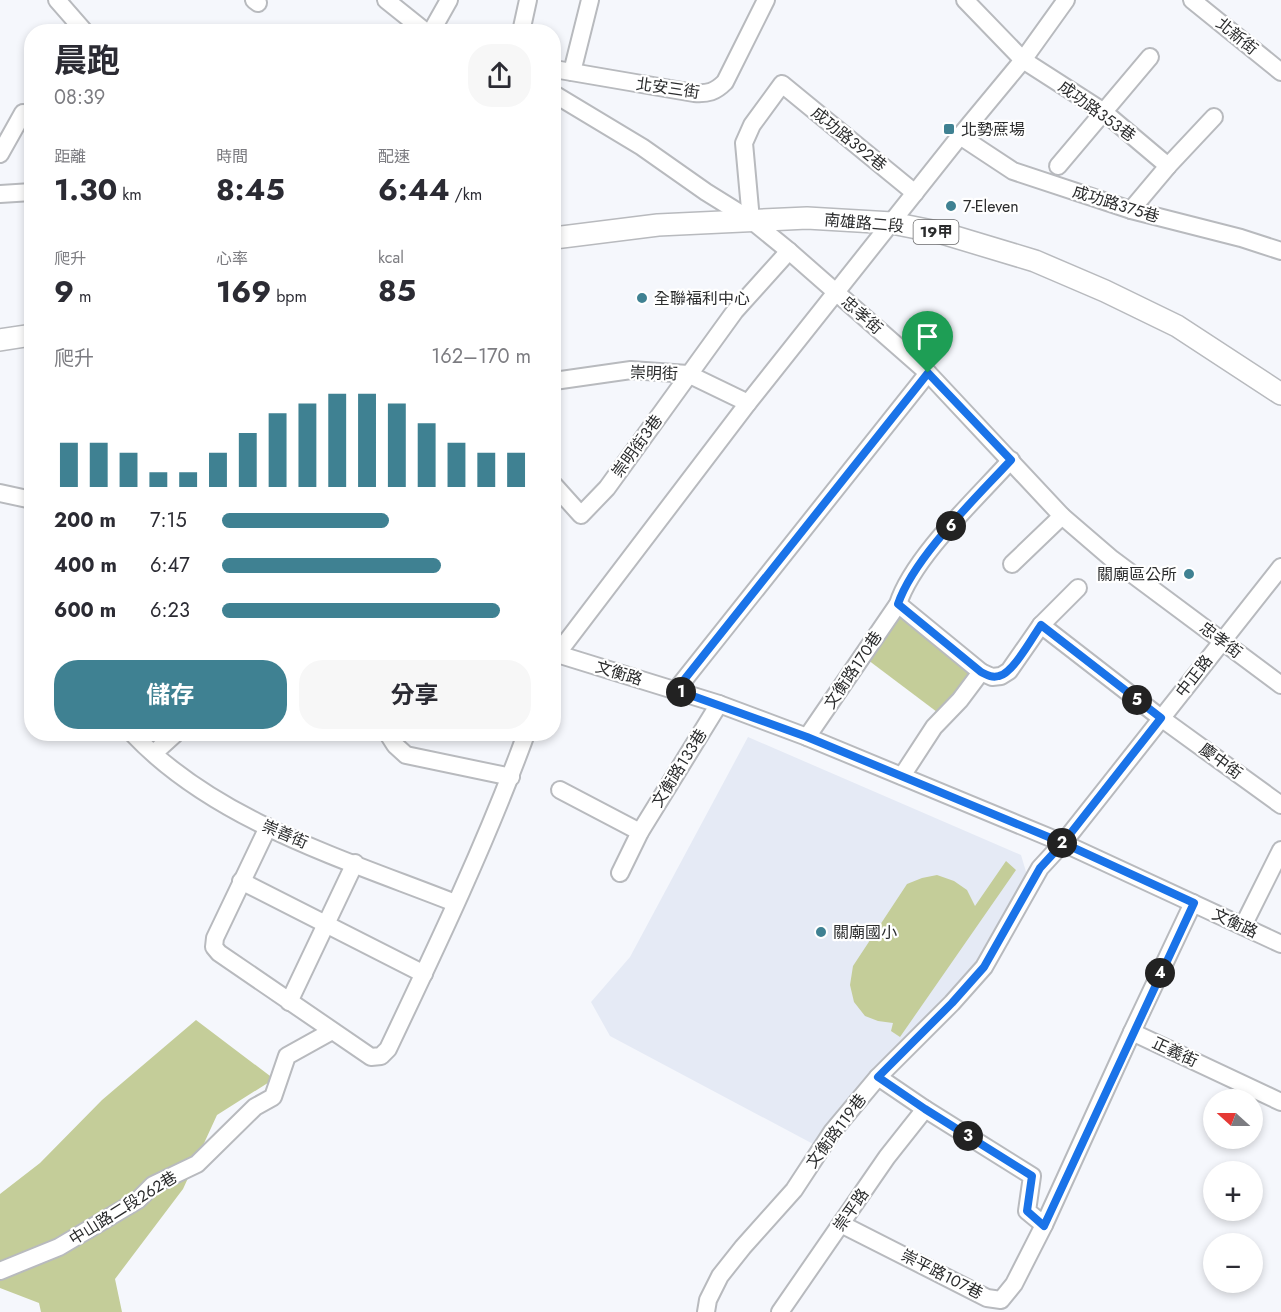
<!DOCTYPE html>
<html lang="zh-TW">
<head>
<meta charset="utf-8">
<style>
  body { margin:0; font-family:Jost,"Noto Sans TC",sans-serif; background:#f7f7f7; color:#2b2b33; height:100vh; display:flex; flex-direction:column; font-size:22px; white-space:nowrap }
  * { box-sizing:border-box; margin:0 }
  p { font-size:20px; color:#7c7c81 }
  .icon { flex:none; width:33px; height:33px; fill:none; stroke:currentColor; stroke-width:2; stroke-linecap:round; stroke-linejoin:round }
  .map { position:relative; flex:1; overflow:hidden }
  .drawer { position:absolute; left:24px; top:24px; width:537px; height:717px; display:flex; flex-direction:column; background:#fff; border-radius:24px; box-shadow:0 3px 9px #0003 }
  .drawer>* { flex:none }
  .needle { width:39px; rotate:291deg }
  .tools { position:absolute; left:1203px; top:1089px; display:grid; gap:12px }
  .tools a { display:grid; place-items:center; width:60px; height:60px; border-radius:50%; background:#fff; box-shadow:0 3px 9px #0003; font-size:30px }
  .pin { position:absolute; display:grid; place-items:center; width:51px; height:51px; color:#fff; margin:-62px -26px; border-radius:50% 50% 50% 0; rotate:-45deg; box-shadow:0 0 6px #0007 }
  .pin .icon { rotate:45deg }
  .km { position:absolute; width:30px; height:30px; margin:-15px; border-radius:50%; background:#222; color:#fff; font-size:16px; line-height:30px; text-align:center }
  .round { display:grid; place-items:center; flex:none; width:63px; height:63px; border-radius:24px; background:#f7f7f7 }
  .overview { display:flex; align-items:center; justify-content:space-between; height:102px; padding:0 30px }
  h1 { font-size:33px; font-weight:700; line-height:45px }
  .figures { display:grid; grid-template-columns:repeat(3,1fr); gap:9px; height:102px; padding:6px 30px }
  .figures div { display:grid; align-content:center }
  .figures b { font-size:30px; font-weight:700 }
  .figures small { font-size:16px; font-weight:400 }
  .figures p { font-size:16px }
  .chart { height:168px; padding:12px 30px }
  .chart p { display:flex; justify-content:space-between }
  .chart svg { width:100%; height:108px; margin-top:6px; stroke:#3f8192; stroke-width:6 }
  .cta { display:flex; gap:12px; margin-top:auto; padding:12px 30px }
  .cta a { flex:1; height:69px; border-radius:24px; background:#3f8192; color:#fff; font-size:24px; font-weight:700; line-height:69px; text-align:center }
  .cta a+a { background:#f7f7f7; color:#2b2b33 }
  ul { padding:0 30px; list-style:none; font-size:20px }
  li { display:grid; grid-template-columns:96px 72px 1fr; align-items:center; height:45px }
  li i { height:15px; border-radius:8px; background:#3f8192 }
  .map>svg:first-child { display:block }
  .built { fill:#e5eaf5 }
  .green { fill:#c4cd99 }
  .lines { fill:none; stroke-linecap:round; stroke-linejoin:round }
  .minor-casing { stroke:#b8babe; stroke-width:20 }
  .major-casing { stroke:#b8babe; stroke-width:24 }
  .minor { stroke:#fff; stroke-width:16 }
  .major { stroke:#fff; stroke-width:21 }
  .route-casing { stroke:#fff; stroke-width:12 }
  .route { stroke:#1a73e8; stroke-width:8 }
  .poi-dot { fill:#3f8192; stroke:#fff; stroke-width:2 }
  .labels { text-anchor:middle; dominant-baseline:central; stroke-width:4.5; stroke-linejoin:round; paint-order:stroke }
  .shield { fill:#fff; stroke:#6b6b6c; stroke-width:1.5 }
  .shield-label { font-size:15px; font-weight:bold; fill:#2b2c2d }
  .street-label { font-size:16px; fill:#2b2c2d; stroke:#fff }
  .poi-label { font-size:16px; fill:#2b2c2d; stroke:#fff; text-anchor:start }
</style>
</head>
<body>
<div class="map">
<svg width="1281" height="1312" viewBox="0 0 1281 1312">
  <rect width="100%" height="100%" fill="#f5f7fc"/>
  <!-- built -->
  <polygon class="built" points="748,737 1021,855 1027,875 989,957 921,1030 892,1050 815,1145 610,1036 591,1002 630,957"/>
  <!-- green -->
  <g class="green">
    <polygon points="899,617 973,672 941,715 868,660"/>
    <polygon points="1006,861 1016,870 900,1037 891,1031 893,1023 878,1021 865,1016 854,1002 850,985 853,966 907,884 922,878 937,875 954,881 967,890 975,906"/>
    <polygon points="196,1020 274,1079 217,1115 183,1189 115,1279 122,1312 41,1312 39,1303 0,1288 0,1194 40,1163 102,1100"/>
  </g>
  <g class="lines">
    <defs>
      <g id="minor">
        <polyline points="57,0 85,32"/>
        <polyline points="254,0 258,3"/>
        <polyline points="386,0 426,32"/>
        <polyline points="965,0 1023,60 1104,112 1168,166"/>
        <polyline points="1192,0 1281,72"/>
        <polyline points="431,32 449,0"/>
        <polyline points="521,32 528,0"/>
        <path d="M554,69L694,93C708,94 715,92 725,82L766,0"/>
        <polyline points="572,72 590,0"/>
        <polyline points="554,94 642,147 706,192 751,220 789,251 928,373 1062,516 1112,559 1281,685"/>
        <polyline points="960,136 1013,171 1131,210 1241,238 1281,251"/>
        <polyline points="0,154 23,113"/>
        <polyline points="1058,166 1150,57"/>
        <polyline points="0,194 32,192"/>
        <polyline points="1131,210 1168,166 1214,117"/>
        <polyline points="751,220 744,143 752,125 782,84 915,193"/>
        <polyline points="554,381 631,370 688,374 748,403"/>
        <polyline points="554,485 581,515 607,488 735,311 789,251"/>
        <polyline points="0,493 32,500"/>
        <polyline points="1012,564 1062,516"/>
        <polyline points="898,604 981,672 992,677 1001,676 1009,671 1041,625 1078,588"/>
        <polyline points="1041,625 1161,718 1281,805"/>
        <polyline points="554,653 719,704 807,737 1063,843 1281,944"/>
        <polyline points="554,658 748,403 960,136 1023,60 1066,0"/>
        <polyline points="676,690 928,373"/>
        <path d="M133,734C215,821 346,860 455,903"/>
        <polyline points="388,734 395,745 406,755 511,777"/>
        <path d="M807,737L898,604C913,557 977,498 1011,460"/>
        <polyline points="154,753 175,734"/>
        <polyline points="902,776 934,727 960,700 981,672"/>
        <polyline points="560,790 640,832"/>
        <path d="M268,827L215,938L214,947L219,953L371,1057L381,1056L388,1049C437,946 487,841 526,734"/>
        <polyline points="620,873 640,832 719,704"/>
        <polyline points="241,881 424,974"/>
        <polyline points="1193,903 1132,1032 1281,1102"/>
        <polyline points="1243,926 1281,850"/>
        <polyline points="289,1002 355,863"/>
        <polyline points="878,1077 925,1109 1032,1176 1027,1211 1044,1225"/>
        <polyline points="841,1224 987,1298 1001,1300 1014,1284 1044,1225 1132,1032"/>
        <polyline points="0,1271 59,1247 138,1200 153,1185 197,1164 255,1107 273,1097 287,1056 332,1031"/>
        <polyline points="706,1312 708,1300 720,1276 743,1247 794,1190 832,1132 878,1077 952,1003 984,967 1040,868 1063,843 1281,567"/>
        <polyline points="780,1312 887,1157 925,1109"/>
      </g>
      <g id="major">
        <polyline points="554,238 658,225 807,218 892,223 942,233 1035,261 1105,291 1177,326 1281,394"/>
        <polyline points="0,340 32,335"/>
      </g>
    </defs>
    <!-- minor casing -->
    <use href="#minor" class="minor-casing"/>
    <!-- major casing -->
    <use href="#major" class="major-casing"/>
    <!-- minor -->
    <use href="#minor" class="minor"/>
    <!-- major -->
    <use href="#major" class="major"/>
  </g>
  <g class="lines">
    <defs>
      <path id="route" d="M928,373L676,690L807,737L1063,843L1040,868L984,967L952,1003L878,1077L925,1109L1032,1176L1027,1211L1044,1226L1194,903L1063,843L1161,718L1041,625C1032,638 1013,673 999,676C992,678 987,675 981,672L898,604C914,557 976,498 1011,460L928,373"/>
    </defs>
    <!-- route casing -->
    <use href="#route" class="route-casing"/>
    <!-- route -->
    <use href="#route" class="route"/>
  </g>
  <!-- markers -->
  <g class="poi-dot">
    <rect x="943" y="123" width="12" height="12" rx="3"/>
    <circle cx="951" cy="206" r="6"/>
    <circle cx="642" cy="298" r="6"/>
    <circle cx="1189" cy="574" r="6"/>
    <circle cx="821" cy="932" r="6"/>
  </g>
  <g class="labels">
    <!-- shield labels -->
    <rect class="shield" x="913.5" y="220" width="45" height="24" rx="4.5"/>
    <g class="shield-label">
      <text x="936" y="232">19甲</text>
    </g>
    <!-- street labels -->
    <g class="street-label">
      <text transform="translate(1237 36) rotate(39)">北新街</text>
      <text transform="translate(668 88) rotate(8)">北安三街</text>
      <text transform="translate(1097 111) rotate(36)">成功路353巷</text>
      <text transform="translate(849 139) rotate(39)">成功路392巷</text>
      <text transform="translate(1116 204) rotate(17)">成功路375巷</text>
      <text transform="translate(864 223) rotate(5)">南雄路二段</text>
      <text transform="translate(862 315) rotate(41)">忠孝街</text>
      <text transform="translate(654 373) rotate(2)">崇明街</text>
      <text transform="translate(637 446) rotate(-54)">崇明街3巷</text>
      <text transform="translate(1221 640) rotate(37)">忠孝街</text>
      <text transform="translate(853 670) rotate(-56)">文衡路170巷</text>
      <text transform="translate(619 673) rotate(17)">文衡路</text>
      <text transform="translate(1194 676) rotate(-52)">中正路</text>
      <text transform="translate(1221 761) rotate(36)">慶中街</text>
      <text transform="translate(679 768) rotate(-58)">文衡路133巷</text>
      <text transform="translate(285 834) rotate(23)">崇善街</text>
      <text transform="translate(1235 923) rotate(25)">文衡路</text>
      <text transform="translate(1175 1052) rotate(25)">正義街</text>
      <text transform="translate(836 1131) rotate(-53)">文衡路119巷</text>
      <text transform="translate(123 1208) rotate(-32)">中山路二段262巷</text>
      <text transform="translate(851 1210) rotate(-55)">崇平路</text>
      <text transform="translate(942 1274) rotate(27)">崇平路107巷</text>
    </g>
    <!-- poi labels -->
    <g class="poi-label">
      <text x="961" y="129">北勢蔗場</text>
      <text x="963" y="206">7-Eleven</text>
      <text x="654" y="298">全聯福利中心</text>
      <text x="1177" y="574" text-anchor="end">關廟區公所</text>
      <text x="833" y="932">關廟國小</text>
    </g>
  </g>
</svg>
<div class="tools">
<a><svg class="needle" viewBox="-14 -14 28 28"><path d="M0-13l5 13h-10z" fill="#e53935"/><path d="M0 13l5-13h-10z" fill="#7c7c81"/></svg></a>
<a>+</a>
<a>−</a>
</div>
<div class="pin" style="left:928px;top:373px;background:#1e9e55"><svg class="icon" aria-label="arrive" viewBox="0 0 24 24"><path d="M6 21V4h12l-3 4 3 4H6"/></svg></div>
<b class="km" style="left:681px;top:692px">1</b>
<b class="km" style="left:1062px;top:843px">2</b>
<b class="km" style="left:968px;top:1136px">3</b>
<b class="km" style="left:1160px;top:973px">4</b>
<b class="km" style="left:1137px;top:700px">5</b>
<b class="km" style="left:951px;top:526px">6</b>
<section class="drawer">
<div class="overview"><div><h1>晨跑</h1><p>08:39</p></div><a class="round"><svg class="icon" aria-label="share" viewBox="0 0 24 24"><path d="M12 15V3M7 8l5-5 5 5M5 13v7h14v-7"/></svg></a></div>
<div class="figures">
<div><p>距離</p><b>1.30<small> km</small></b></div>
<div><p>時間</p><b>8:45</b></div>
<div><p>配速</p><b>6:44<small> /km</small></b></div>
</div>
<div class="figures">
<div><p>爬升</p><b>9<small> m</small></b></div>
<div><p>心率</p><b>169<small> bpm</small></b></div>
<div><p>kcal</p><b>85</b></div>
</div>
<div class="chart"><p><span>爬升</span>162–170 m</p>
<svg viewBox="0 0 160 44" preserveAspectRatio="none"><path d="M5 44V26M15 44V26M25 44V30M35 44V38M45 44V38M55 44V30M65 44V22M75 44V14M85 44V10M95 44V6M105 44V6M115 44V10M125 44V18M135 44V26M145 44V30M155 44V30"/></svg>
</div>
<ul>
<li><b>200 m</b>7:15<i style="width:54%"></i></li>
<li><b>400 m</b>6:47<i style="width:71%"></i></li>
<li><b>600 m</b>6:23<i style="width:90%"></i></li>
</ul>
<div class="cta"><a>儲存</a><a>分享</a></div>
</section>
</div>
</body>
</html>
